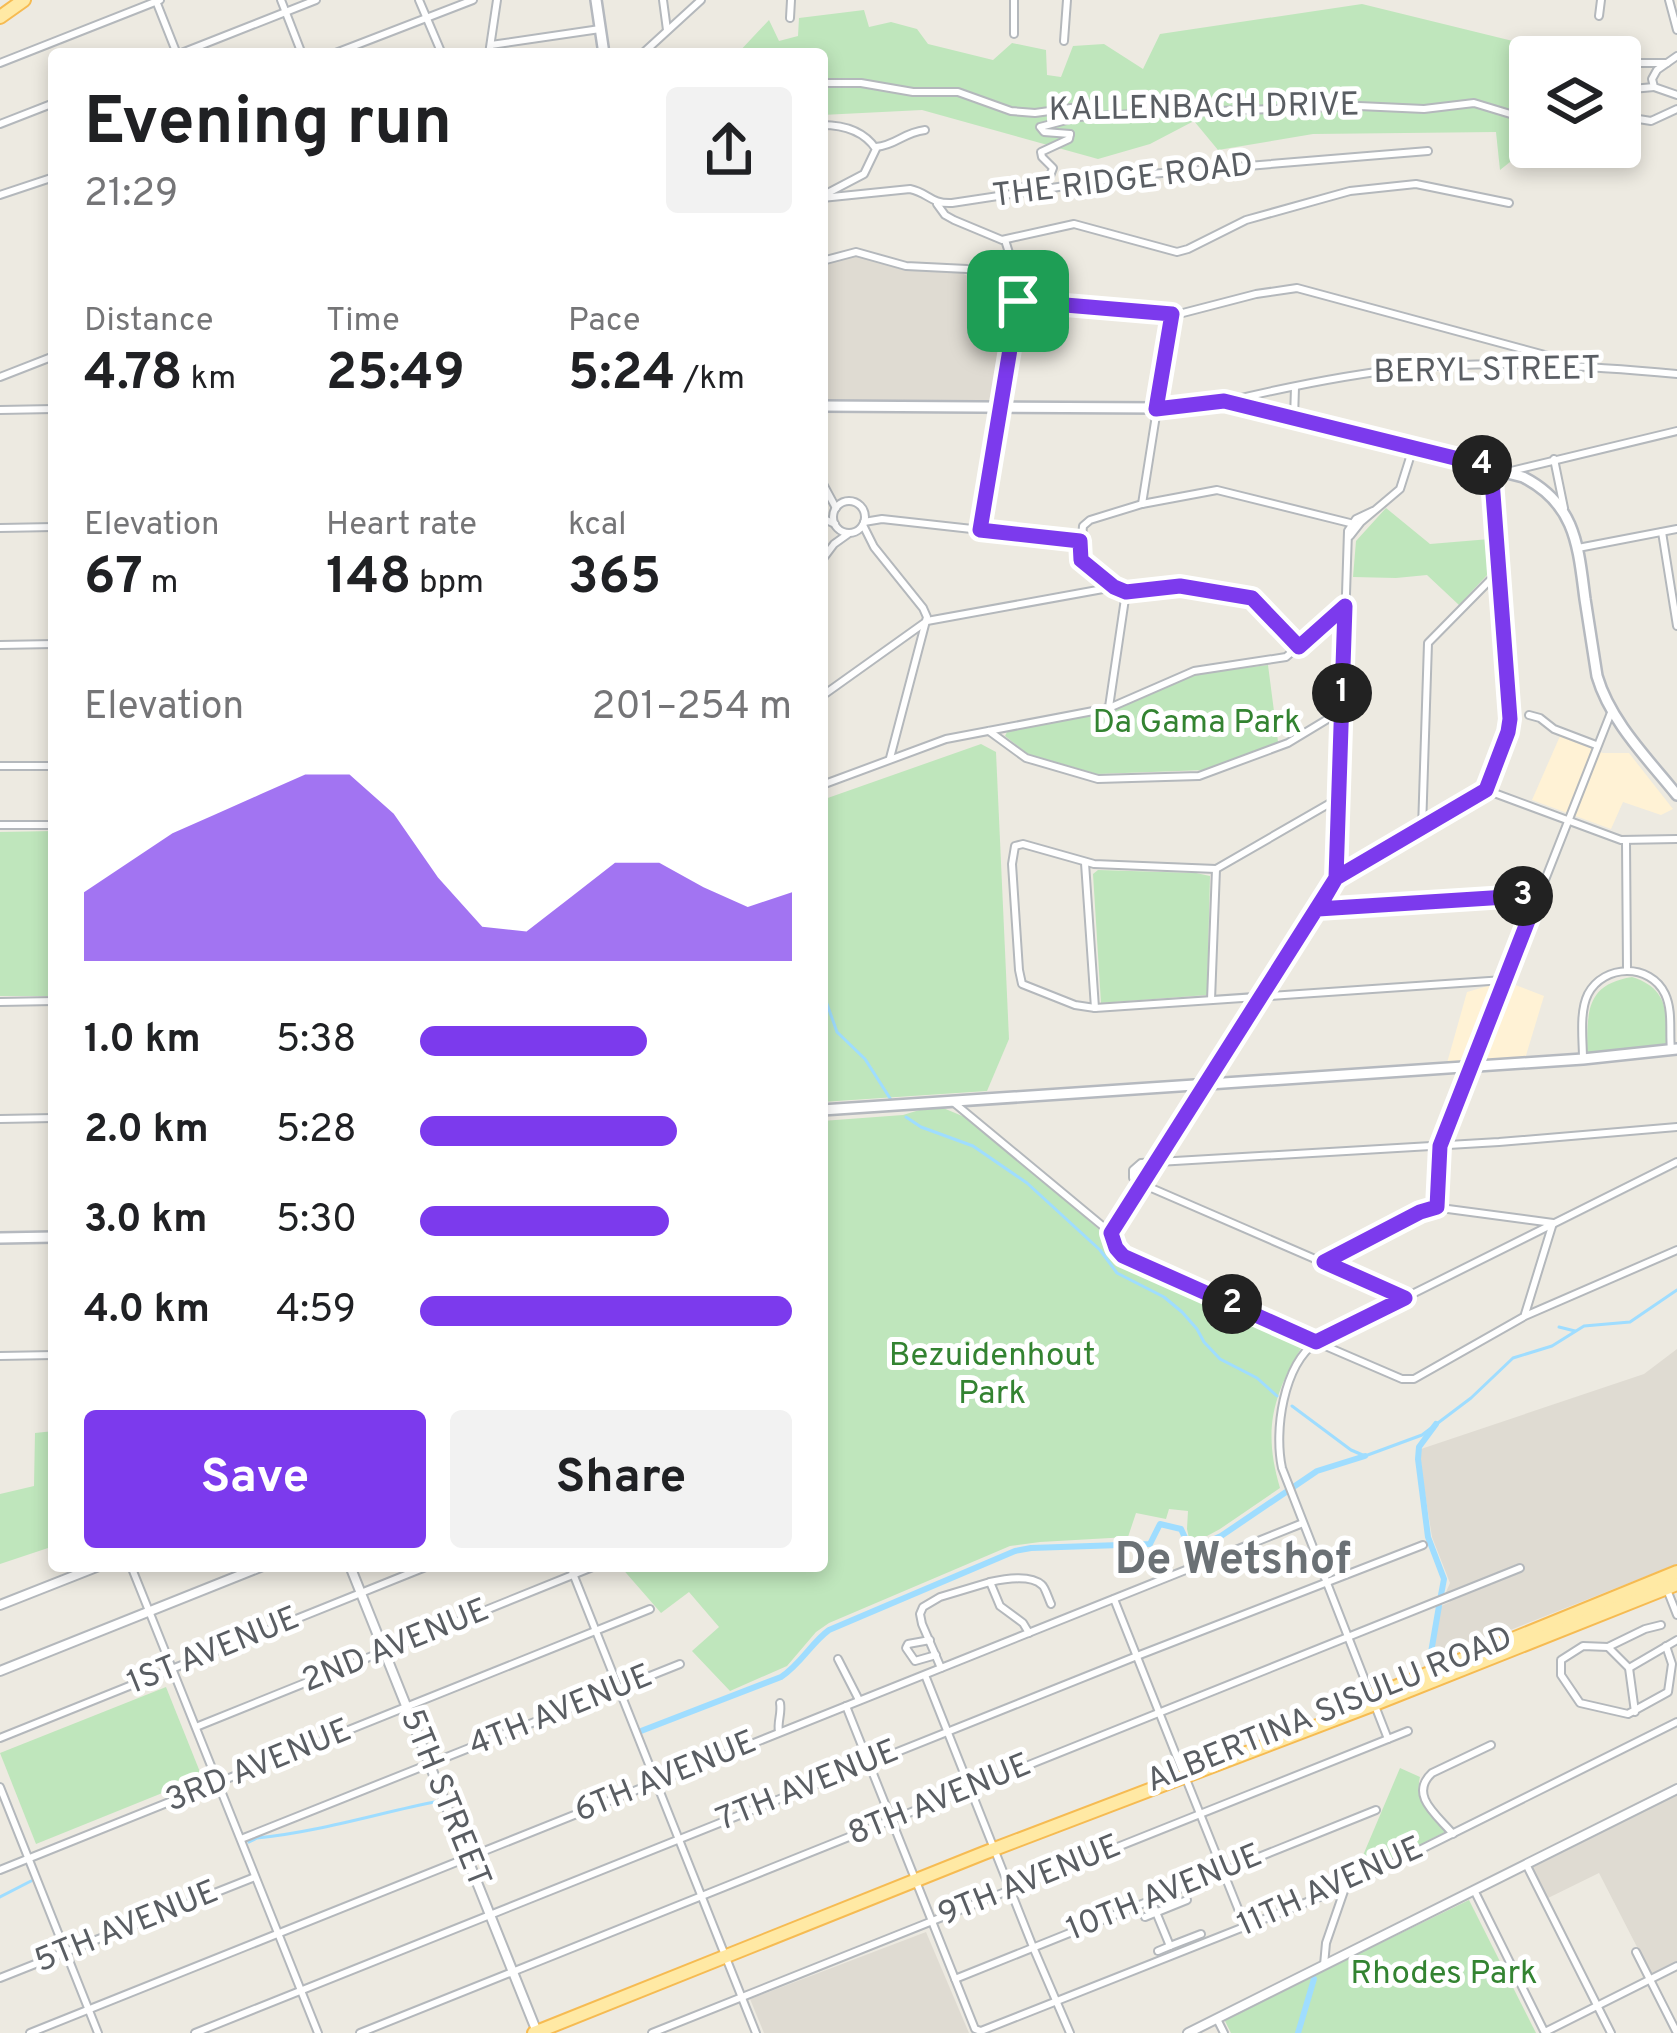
<!DOCTYPE html>
<html lang="en">
<head>
<meta charset="utf-8">
<style>
  body { margin:0; font-family:Overpass,sans-serif; background:#f2f2f2; color:#202124; height:100vh; display:flex; flex-direction:column; font-size:45px; white-space:nowrap }
  * { box-sizing:border-box; margin:0 }
  p { font-size:39px; color:#757577 }
  .icon { flex:none; width:66px; height:66px; fill:none; stroke:currentColor; stroke-width:2; stroke-linecap:round; stroke-linejoin:round }
  .map { position:relative; flex:1; overflow:hidden }
  .panel { position:absolute; left:48px; top:48px; width:780px; height:1524px; display:flex; flex-direction:column; background:#fff; border-radius:12px; box-shadow:0 6px 18px #0003 }
  .panel>* { flex:none }
  .fabs { position:absolute; left:1509px; top:36px; display:grid; gap:24px }
  .fabs a { display:grid; place-items:center; width:132px; height:132px; border-radius:12px; background:#fff; box-shadow:0 6px 18px #0003; font-size:60px }
  .pin { position:absolute; display:grid; place-items:center; width:102px; height:102px; color:#fff; margin:-51px; border-radius:24px; box-shadow:0 6px 18px #0006 }
  .km { position:absolute; width:60px; height:60px; margin:-30px; border-radius:50%; background:#222; color:#fff; font-size:33px; line-height:60px; text-align:center }
  .round { display:grid; place-items:center; flex:none; width:126px; height:126px; border-radius:12px; background:#f2f2f2 }
  .overview { display:flex; align-items:center; justify-content:space-between; height:204px; padding:0 36px }
  h1 { font-size:66px; font-weight:700; line-height:90px }
  .metrics { display:grid; grid-template-columns:repeat(3,1fr); gap:18px; height:204px; padding:12px 36px }
  .metrics div { display:grid; align-content:center }
  .metrics b { font-size:51px; font-weight:700 }
  .metrics small { font-size:33px; font-weight:400 }
  .metrics p { font-size:33px }
  .chart { height:336px; padding:24px 36px }
  .chart p { display:flex; justify-content:space-between }
  .chart svg { width:100%; height:216px; margin-top:12px; fill:#7c3aed; opacity:.7 }
  .action { display:flex; gap:24px; margin-top:auto; padding:24px 36px }
  .action a { flex:1; height:138px; border-radius:12px; background:#7c3aed; color:#fff; font-size:48px; font-weight:700; line-height:138px; text-align:center }
  .action a+a { background:#f2f2f2; color:#202124 }
  ul { padding:0 36px; list-style:none; font-size:39px }
  li { display:grid; grid-template-columns:192px 144px 1fr; align-items:center; height:90px }
  li i { height:30px; border-radius:15px; background:#7c3aed }
  .map>svg:first-child { display:block }
  .commercial { fill:#fff2d5 }
  .education { fill:#dfdbd2 }
  .green { fill:#bfe6bc }
  .lines { fill:none; stroke-linecap:round; stroke-linejoin:round }
  .stream { stroke:#9fddff; stroke-width:3 }
  .canal { stroke:#9fddff; stroke-width:6 }
  .minor-casing { stroke:#b4b8bc; stroke-width:10 }
  .tertiary-casing { stroke:#b4b8bc; stroke-width:12 }
  .secondary-casing { stroke:#b5b9bf; stroke-width:14 }
  .primary-casing { stroke:#f6bb52; stroke-width:16 }
  .minor { stroke:#fff; stroke-width:6 }
  .tertiary { stroke:#fff; stroke-width:8 }
  .secondary { stroke:#fff; stroke-width:9 }
  .primary { stroke:#ffe9a4; stroke-width:12 }
  .route-casing { stroke:#fff; stroke-width:24 }
  .route { stroke:#7c3aed; stroke-width:15 }
  .labels { text-anchor:middle; dominant-baseline:central; stroke-width:10; stroke-linejoin:round; paint-order:stroke }
  .street-label { font-size:33px; fill:#5a5e63; stroke:#fff }
  .park-label { font-size:33px; fill:#338331; stroke:#fff }
  .district-label { font-size:45px; font-weight:bold; fill:#6b7175; stroke:#fff }
</style>
</head>
<body>
<div class="map">
<svg width="1677" height="2033" viewBox="0 0 1677 2033">
  <rect width="100%" height="100%" fill="#edeae1"/>
  <!-- commercial -->
  <g class="commercial">
    <polygon points="1560,736 1603,753 1629,753 1673,809 1661,815 1623,802 1611,829 1532,800"/>
    <polygon points="1505,981 1544,996 1524,1062 1447,1063 1467,992"/>
  </g>
  <!-- education -->
  <g class="education">
    <polygon points="854,254 903,270 961,273 1015,296 999,406 822,407 822,263"/>
    <polygon points="1677,1349 1677,1564 1432,1661 1441,1606 1450,1602 1446,1592 1450,1583 1432,1537 1418,1450 1644,1374"/>
    <polygon points="1677,1789 1677,1968 1654,1980 1599,1873 1544,1900 1531,1864"/>
    <polygon points="926,1932 969,2033 764,2033 750,1999"/>
  </g>
  <!-- green -->
  <g class="green">
    <polygon points="1362,4 1541,48 1589,56 1530,57 1530,146 1500,170 1496,132 1313,134 1218,150 1194,121 1150,144 1098,159 922,110 822,115 822,54 737,54 769,20 779,41 798,36 799,18 864,10 869,27 891,22 917,29 928,44 993,60 1012,43 1046,50 1047,75 1061,77 1073,46 1104,44 1143,69 1160,34"/>
    <polygon points="1386,508 1430,544 1490,539 1492,566 1489,573 1459,605 1427,575 1396,578 1353,577 1356,541"/>
    <polygon points="1268,665 1278,742 1206,770 1097,774 1028,754 1005,736 1008,730 1112,711 1200,673"/>
    <polygon points="981,744 996,752 1009,1039 987,1091 822,1102 822,800"/>
    <polygon points="54,831 54,996 0,996 0,832"/>
    <polygon points="1098,870 1196,873 1210,876 1207,995 1101,1003 1093,874"/>
    <path d="M1632,977C1670,989 1666,1014 1668,1048L1587,1056C1588,1015 1583,985 1632,977Z"/>
    <path d="M936,1105L979,1123L1104,1234L1111,1242L1109,1248L1117,1260L1126,1266L1303,1345C1272,1396 1263,1431 1280,1488L1220,1529L1207,1536L1189,1538L1187,1529L1188,1511L1169,1509L1166,1519L1136,1513L1128,1537L1040,1542L1010,1546L829,1623L816,1632L787,1666L730,1691L692,1651L719,1627L689,1592L661,1613L620,1566H822V1121L903,1115Z"/>
    <polygon points="54,1431 54,1546 0,1564 0,1494 34,1486 35,1433"/>
    <polygon points="166,1687 202,1777 36,1844 0,1753"/>
    <path d="M1400,1768L1420,1777C1414,1800 1433,1815 1447,1831L1353,1879Z"/>
    <polygon points="1469,1900 1536,2033 1231,2033 1224,2019"/>
  </g>
  <g class="lines">
    <!-- stream -->
    <g class="stream">
      <polyline points="822,956 824,959 822,968"/>
      <polyline points="822,990 837,1032 865,1059 893,1103"/>
      <polyline points="906,1117 921,1127 973,1146 1027,1183 1100,1250 1117,1273 1164,1297 1182,1312 1197,1329 1204,1342 1220,1359 1257,1378 1277,1396"/>
      <polyline points="1559,1327 1575,1331"/>
      <polyline points="1292,1406 1351,1450 1365,1456 1422,1435 1471,1398 1513,1358 1552,1346 1584,1326 1630,1322 1677,1290"/>
      <path d="M249,1842L257,1838C319,1832 378,1813 439,1801"/>
      <polyline points="0,1897 31,1881"/>
    </g>
    <!-- canal -->
    <g class="canal">
      <polyline points="1436,1424 1419,1447 1418,1459 1428,1537 1444,1579 1441,1595"/>
      <polyline points="1429,1664 1439,1606"/>
      <path d="M641,1731L781,1677C801,1664 811,1643 829,1630L1015,1551L1031,1548L1150,1544L1160,1524L1181,1529L1187,1542H1208L1221,1536L1317,1471L1365,1456"/>
      <polyline points="1298,2033 1314,1979"/>
    </g>
    <defs>
      <g id="minor">
        <polyline points="281,0 302,54"/>
        <polyline points="419,0 442,54"/>
        <polyline points="663,0 667,30"/>
        <polyline points="1014,0 1014,34"/>
        <polyline points="1669,0 1677,30"/>
        <polyline points="156,1 177,54"/>
        <polyline points="1599,16 1601,0"/>
        <polyline points="790,18 791,0"/>
        <polyline points="1064,41 1067,0"/>
        <polyline points="491,45 600,29"/>
        <polyline points="179,54 316,0"/>
        <polyline points="333,54 473,0"/>
        <polyline points="489,54 497,0"/>
        <polyline points="642,54 701,0"/>
        <polyline points="1677,56 1657,70 1652,79 1654,87 1677,95"/>
        <polyline points="0,63 160,0"/>
        <polyline points="1620,71 1639,63 1667,63"/>
        <polyline points="822,83 861,83 913,92 958,92 1011,111 1035,113 1071,108 1077,112 1078,117"/>
        <polyline points="1632,89 1654,87"/>
        <polyline points="1620,116 1651,121 1677,109"/>
        <polyline points="0,124 54,103"/>
        <path d="M822,125C843,125 864,131 876,149L864,174L822,196"/>
        <polyline points="1070,134 1044,132 1040,127 1078,117 1135,114 1359,106 1424,109 1474,103 1517,116"/>
        <path d="M876,147C897,145 902,133 925,130"/>
        <polyline points="1015,190 1050,176 1053,168 1042,157 1041,152 1069,139 1070,134"/>
        <polyline points="0,195 54,177"/>
        <path d="M822,198L910,189C929,193 930,204 952,203L1138,175L1428,151"/>
        <polyline points="937,204 945,215 954,220 1002,240 1074,224 1177,252 1188,249 1246,220 1350,191 1416,184 1509,203"/>
        <polyline points="822,261 856,252 906,266 967,269 1018,290"/>
        <polyline points="1018,300 1179,314 1256,294 1297,288 1567,361 1567,365"/>
        <polyline points="0,377 54,356"/>
        <path d="M1228,401C1287,387 1349,374 1410,368C1498,360 1589,366 1677,374"/>
        <polyline points="0,410 54,409"/>
        <polyline points="1294,419 1295,387"/>
        <polyline points="1554,459 1564,508"/>
        <polyline points="1507,472 1677,431"/>
        <polyline points="822,482 836,508"/>
        <circle cx="849" cy="517" r="16"/>
        <polyline points="1142,504 1172,314"/>
        <polyline points="822,518 835,524"/>
        <polyline points="864,522 882,519 1080,541"/>
        <polyline points="863,525 874,547 923,608 927,617 890,758"/>
        <polyline points="0,528 54,527"/>
        <polyline points="980,530 1018,296 1015,272 1005,240"/>
        <polyline points="1662,532 1677,626"/>
        <polyline points="1350,536 1361,522 1400,489 1413,448"/>
        <polyline points="1578,548 1677,529"/>
        <polyline points="822,560 834,544 848,534"/>
        <polyline points="0,645 54,644"/>
        <polyline points="1299,647 1253,598 1180,587 1126,592 1114,587 1080,559 1083,526 1090,520 1142,504 1217,490 1358,525"/>
        <polyline points="822,696 927,621 1114,587"/>
        <polyline points="1109,707 1126,592"/>
        <polyline points="1529,715 1540,718 1554,729 1596,745"/>
        <polyline points="989,731 1026,758 1098,779 1199,776 1288,743 1341,711"/>
        <polyline points="0,766 54,766"/>
        <polyline points="822,785 946,739 1109,708 1194,671 1286,657 1345,606"/>
        <polyline points="1486,790 1508,732 1510,719 1491,468"/>
        <polyline points="1486,790 1621,840 1677,839"/>
        <polyline points="1339,798 1216,869 1094,864 1023,844 1015,846 1012,864 1019,970 1022,984 1075,1005 1095,1008 1504,980"/>
        <polyline points="0,825 54,825"/>
        <polyline points="1422,829 1428,643 1497,573"/>
        <polyline points="1626,842 1627,970"/>
        <polyline points="1085,863 1095,1008"/>
        <polyline points="1337,877 1486,790"/>
        <polyline points="1318,909 1536,895"/>
        <polyline points="1211,1000 1216,869"/>
        <polyline points="0,1002 54,1001"/>
        <path d="M1583,1059C1583,1040 1579,1012 1588,994C1604,964 1650,963 1665,994C1673,1011 1669,1032 1671,1050"/>
        <polyline points="953,1102 1111,1233 1116,1248 1123,1256 1316,1342 1677,1162"/>
        <polyline points="0,1119 54,1118"/>
        <polyline points="1437,1207 1440,1146 1612,710"/>
        <polyline points="1111,1233 1337,877 1348,531 1356,519 1373,511"/>
        <polyline points="1324,1262 1433,1207 1553,1223 1525,1314"/>
        <polyline points="1405,1298 1142,1184 1133,1178 1133,1170 1141,1163 1499,1142 1677,1127"/>
        <polyline points="0,1356 54,1355"/>
        <polyline points="131,1566 318,2033"/>
        <polyline points="570,1566 756,2033"/>
        <path d="M990,1582C1004,1579 1030,1574 1042,1585C1045,1587 1049,1600 1051,1604"/>
        <polyline points="1666,1587 1677,1615"/>
        <polyline points="1114,1599 1182,1770"/>
        <polyline points="930,1640 908,1644 906,1648 915,1661 936,1655"/>
        <polyline points="1608,1647 1645,1629 1661,1625"/>
        <polyline points="838,1659 859,1700"/>
        <polyline points="941,1668 922,1624 920,1614 923,1607 940,1597 990,1582 1000,1606 1023,1623 1029,1633"/>
        <polyline points="1629,1668 1677,1640"/>
        <polyline points="925,1675 1033,1947 1070,2033"/>
        <polyline points="846,1706 975,2029 981,2031 1345,1887 1677,1722"/>
        <polyline points="1635,1712 1629,1668 1608,1647 1583,1646 1561,1660 1561,1675 1580,1703 1628,1714 1668,1692 1672,1664 1666,1646"/>
        <polyline points="196,1727 595,1566"/>
        <path d="M779,1732C777,1721 782,1714 780,1703"/>
        <polyline points="0,1738 428,1566"/>
        <path d="M1388,1739L1282,1468C1274,1431 1283,1366 1316,1342L1402,1379H1414L1525,1316L1677,1250"/>
        <polyline points="1186,1779 1245,1926"/>
        <polyline points="0,1787 98,2033"/>
        <path d="M1453,1834C1438,1816 1408,1795 1432,1773L1491,1745"/>
        <polyline points="241,1839 680,1664"/>
        <polyline points="1526,1864 1611,2033"/>
        <polyline points="0,1870 650,1609"/>
        <polyline points="1474,1890 1545,2033"/>
        <polyline points="1151,1900 1170,1946 1158,1951"/>
        <polyline points="1145,1917 1187,1900"/>
        <polyline points="1170,1946 1201,1934"/>
        <polyline points="1636,1952 1677,2033"/>
        <polyline points="1324,1965 1326,1943 1345,1888"/>
        <polyline points="0,1978 255,1877"/>
        <polyline points="955,1979 1376,1810"/>
        <polyline points="1217,2019 1224,2033"/>
        <polyline points="1545,2032 1677,1966"/>
        <polyline points="30,2033 1303,1523"/>
        <polyline points="195,2033 1137,1656 1423,1545"/>
        <polyline points="360,2033 1520,1568"/>
        <polyline points="652,2033 1408,1731"/>
      </g>
      <g id="tertiary">
        <polyline points="350,1566 537,2032"/>
        <polyline points="0,1605 99,1566"/>
        <polyline points="0,1671 263,1566"/>
        <polyline points="1188,2033 1677,1789"/>
      </g>
      <g id="secondary">
        <polyline points="596,0 604,54"/>
        <path d="M822,406L1164,408L1224,401L1523,477C1576,504 1578,546 1585,599C1589,625 1593,650 1597,676C1610,721 1648,759 1677,795"/>
        <polyline points="822,1110 1583,1059 1677,1049"/>
        <polyline points="0,1238 54,1237"/>
      </g>
      <g id="primary">
        <polyline points="0,17 24,0"/>
        <polyline points="1346,1707 1677,1572"/>
        <polyline points="534,2033 984,1853 1375,1704 1677,1584"/>
      </g>
    </defs>
    <!-- minor casing -->
    <use href="#minor" class="minor-casing"/>
    <!-- tertiary casing -->
    <use href="#tertiary" class="tertiary-casing"/>
    <!-- secondary casing -->
    <use href="#secondary" class="secondary-casing"/>
    <!-- primary casing -->
    <use href="#primary" class="primary-casing"/>
    <!-- minor -->
    <use href="#minor" class="minor"/>
    <!-- tertiary -->
    <use href="#tertiary" class="tertiary"/>
    <!-- secondary -->
    <use href="#secondary" class="secondary"/>
    <!-- primary -->
    <use href="#primary" class="primary"/>
  </g>
  <g class="lines">
    <defs>
      <polyline id="route" points="1018,301 980,530 1080,541 1081,560 1114,587 1126,592 1180,586 1252,598 1299,647 1345,606 1336,878 1111,1233 1116,1248 1123,1256 1316,1342 1405,1298 1324,1262 1420,1212 1437,1207 1440,1146 1538,895 1318,909 1336,878 1486,790 1508,732 1510,719 1491,467 1224,401 1156,409 1172,314 1018,301"/>
    </defs>
    <!-- route casing -->
    <use href="#route" class="route-casing"/>
    <!-- route -->
    <use href="#route" class="route"/>
  </g>
  <g class="labels">
    <!-- street labels -->
    <g class="street-label">
      <text transform="translate(1204 109) rotate(-1)">KALLENBACH DRIVE</text>
      <text transform="translate(1123 182) rotate(-7)">THE RIDGE ROAD</text>
      <text transform="translate(1487 372) rotate(-1)">BERYL STREET</text>
      <text transform="translate(396 1647) rotate(-22)">2ND AVENUE</text>
      <text transform="translate(214 1652) rotate(-22)">1ST AVENUE</text>
      <text transform="translate(1330 1711) rotate(-22)">ALBERTINA SISULU ROAD</text>
      <text transform="translate(561 1712) rotate(-22)">4TH AVENUE</text>
      <text transform="translate(259 1767) rotate(-22)">3RD AVENUE</text>
      <text transform="translate(666 1778) rotate(-22)">6TH AVENUE</text>
      <text transform="translate(808 1787) rotate(-22)">7TH AVENUE</text>
      <text transform="translate(444 1799) rotate(68)">5TH STREET</text>
      <text transform="translate(940 1801) rotate(-22)">8TH AVENUE</text>
      <text transform="translate(1030 1882) rotate(-22)">9TH AVENUE</text>
      <text transform="translate(1331 1888) rotate(-24)">11TH AVENUE</text>
      <text transform="translate(1165 1894) rotate(-22)">10TH AVENUE</text>
      <text transform="translate(127 1928) rotate(-22)">5TH AVENUE</text>
    </g>
    <!-- park labels -->
    <g class="park-label">
      <text x="1197" y="724">Da Gama Park</text>
      <text x="992" y="1357">Bezuidenhout<tspan x="992" dy="38">Park</tspan></text>
      <text x="1444" y="1975">Rhodes Park</text>
    </g>
    <!-- district labels -->
    <g class="district-label">
      <text x="1233" y="1561">De Wetshof</text>
    </g>
  </g>
</svg>
<div class="fabs">
<a><svg class="icon" aria-label="layers" viewBox="0 0 24 24"><path d="M12 4l9 5-9 5-9-5zM3 14l9 5 9-5"/></svg></a>
</div>
<div class="pin" style="left:1018px;top:301px;background:#1e9e55"><svg class="icon" aria-label="arrive" viewBox="0 0 24 24"><path d="M6 21V4h12l-3 4 3 4H6"/></svg></div>
<b class="km" style="left:1342px;top:693px">1</b>
<b class="km" style="left:1232px;top:1304px">2</b>
<b class="km" style="left:1523px;top:896px">3</b>
<b class="km" style="left:1482px;top:465px">4</b>
<section class="panel">
<div class="overview"><div><h1>Evening run</h1><p>21:29</p></div><a class="round"><svg class="icon" aria-label="share" viewBox="0 0 24 24"><path d="M12 15V3M7 8l5-5 5 5M5 13v7h14v-7"/></svg></a></div>
<div class="metrics">
<div><p>Distance</p><b>4.78<small> km</small></b></div>
<div><p>Time</p><b>25:49</b></div>
<div><p>Pace</p><b>5:24<small> /km</small></b></div>
</div>
<div class="metrics">
<div><p>Elevation</p><b>67<small> m</small></b></div>
<div><p>Heart rate</p><b>148<small> bpm</small></b></div>
<div><p>kcal</p><b>365</b></div>
</div>
<div class="chart"><p><span>Elevation</span>201–254 m</p>
<svg viewBox="0 0 160 44" preserveAspectRatio="none"><path d="M0 44V30L10 24L20 18L30 14L40 10L50 6L60 6L70 14L80 27L90 37L100 38L110 31L120 24L130 24L140 29L150 33L160 30V44z"/></svg>
</div>
<ul>
<li><b>1.0 km</b>5:38<i style="width:61%"></i></li>
<li><b>2.0 km</b>5:28<i style="width:69%"></i></li>
<li><b>3.0 km</b>5:30<i style="width:67%"></i></li>
<li><b>4.0 km</b>4:59<i style="width:100%"></i></li>
</ul>
<div class="action"><a>Save</a><a>Share</a></div>
</section>
</div>
</body>
</html>
